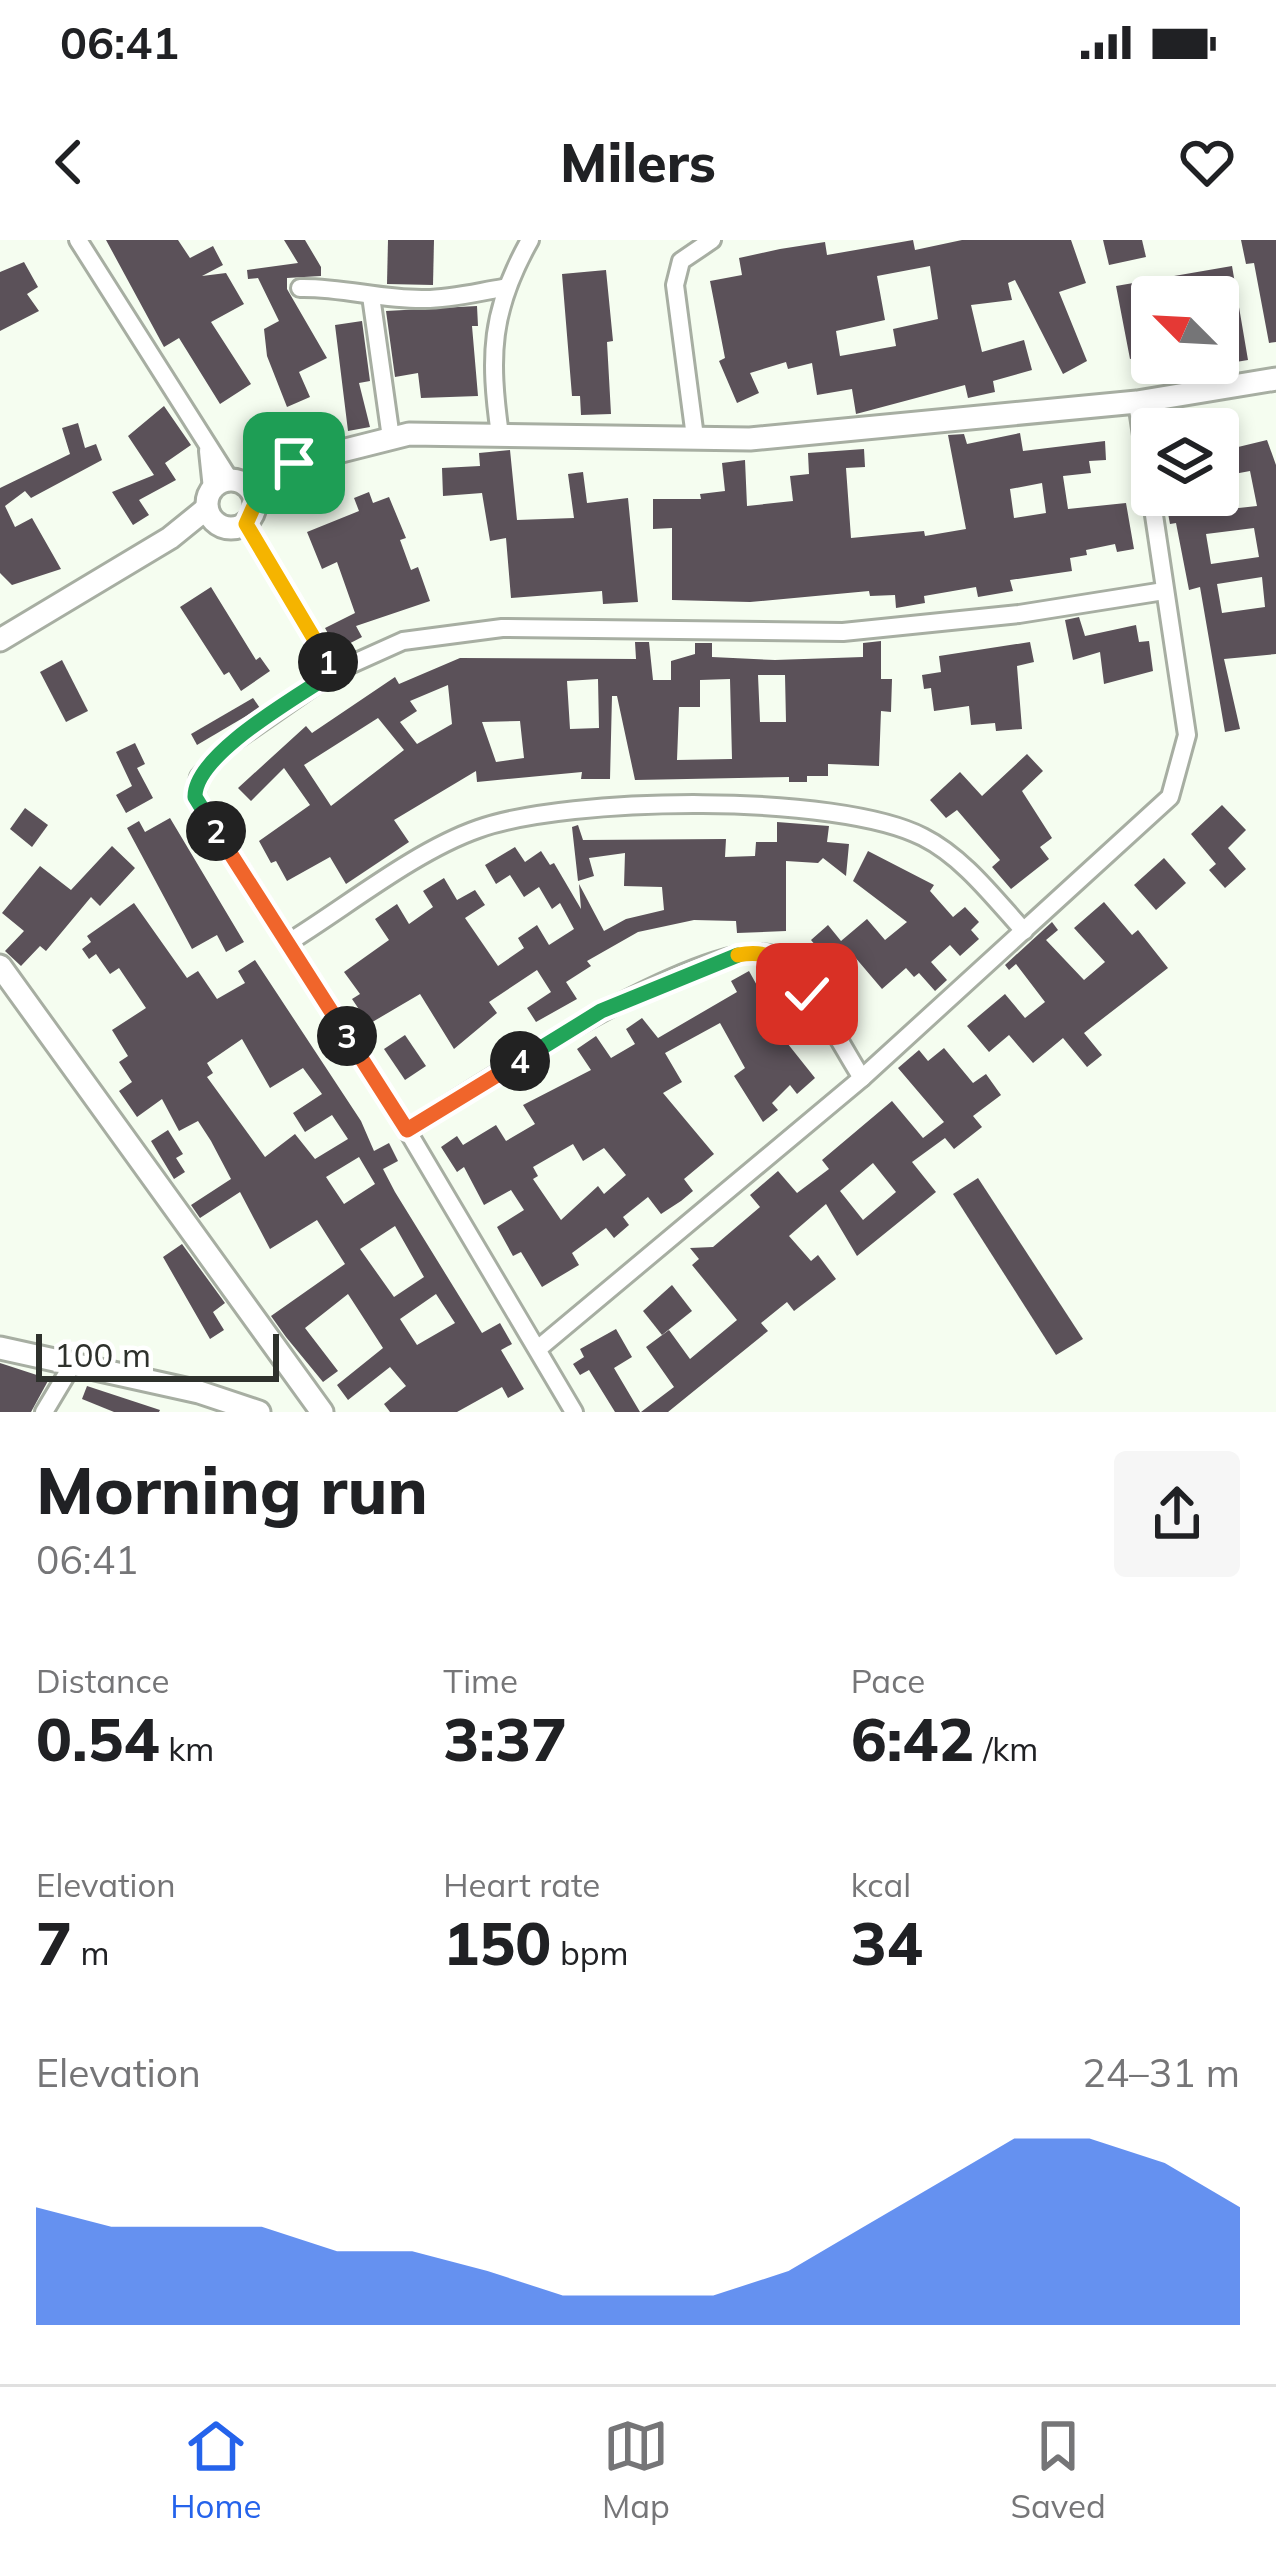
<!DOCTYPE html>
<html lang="en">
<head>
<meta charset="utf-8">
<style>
  body { margin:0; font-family:Mulish,sans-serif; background:#f6f6f6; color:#202124; height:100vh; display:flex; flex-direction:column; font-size:45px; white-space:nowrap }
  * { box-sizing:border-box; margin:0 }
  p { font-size:39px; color:#757577 }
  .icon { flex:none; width:66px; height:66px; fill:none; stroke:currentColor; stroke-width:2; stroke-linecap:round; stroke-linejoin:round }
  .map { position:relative; height:1172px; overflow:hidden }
  .details { display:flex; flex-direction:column; background:#fff; flex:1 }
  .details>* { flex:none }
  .needle { width:78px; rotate:294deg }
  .controls { position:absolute; left:1131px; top:36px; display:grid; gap:24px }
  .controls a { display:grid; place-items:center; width:108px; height:108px; border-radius:12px; background:#fff; box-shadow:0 6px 18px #0003; font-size:60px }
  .scale { position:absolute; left:36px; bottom:30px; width:243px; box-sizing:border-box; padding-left:12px; border:6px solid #2e312c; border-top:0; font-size:33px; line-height:42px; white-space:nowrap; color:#2e312c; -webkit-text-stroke:9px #fff; paint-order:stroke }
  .pin { position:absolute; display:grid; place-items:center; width:102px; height:102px; color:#fff; margin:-51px; border-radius:24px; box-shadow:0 6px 18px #0006 }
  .km { position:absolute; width:60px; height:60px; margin:-30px; border-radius:50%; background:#222; color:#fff; font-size:33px; line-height:60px; text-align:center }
  .round { display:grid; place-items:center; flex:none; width:126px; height:126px; border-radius:12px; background:#f6f6f6 }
  .headline { display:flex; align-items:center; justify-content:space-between; height:204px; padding:0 36px }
  h1 { font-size:66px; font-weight:800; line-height:90px }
  .metrics { display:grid; grid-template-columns:repeat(3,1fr); gap:18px; height:204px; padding:12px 36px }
  .metrics div { display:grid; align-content:center }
  .metrics b { font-size:60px; font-weight:800 }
  .metrics small { font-size:33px; font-weight:400 }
  .metrics p { font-size:33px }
  .chart { height:336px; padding:24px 36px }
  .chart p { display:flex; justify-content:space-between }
  .chart svg { width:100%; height:216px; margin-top:12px; fill:#2563eb; opacity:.7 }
  .status { display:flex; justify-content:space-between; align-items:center; height:84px; padding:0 60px; background:#fff; direction:ltr }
  .status svg { height:33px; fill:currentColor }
  header { display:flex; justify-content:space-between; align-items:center; height:156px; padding:0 36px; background:#fff; font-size:54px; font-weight:800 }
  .tab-bar { display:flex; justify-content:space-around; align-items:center; height:168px; border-top:3px solid #e0e0e0; background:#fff; font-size:33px; color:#757577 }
  .tab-bar a { display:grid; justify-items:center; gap:6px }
  .tab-bar .selected { color:#2563eb }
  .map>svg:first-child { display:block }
  .building { fill:#5b5159; fill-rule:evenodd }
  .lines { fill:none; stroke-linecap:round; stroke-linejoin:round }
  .minor-casing { stroke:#a7aea2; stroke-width:22 }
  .tertiary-casing { stroke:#a7aea2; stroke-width:27 }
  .minor { stroke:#fff; stroke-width:16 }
  .tertiary { stroke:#fff; stroke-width:21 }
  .split-1-casing { stroke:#fff; stroke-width:24 }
  .split-2-casing { stroke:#fff; stroke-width:24 }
  .split-3-casing { stroke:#fff; stroke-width:24 }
  .split-4-casing { stroke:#fff; stroke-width:24 }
  .split-5-casing { stroke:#fff; stroke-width:24 }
  .split-6-casing { stroke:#fff; stroke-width:24 }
  .split-1 { stroke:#f5b400; stroke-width:15 }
  .split-2 { stroke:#22a559; stroke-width:15 }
  .split-3 { stroke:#f0652b; stroke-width:15 }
  .split-4 { stroke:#f0652b; stroke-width:15 }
  .split-5 { stroke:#22a559; stroke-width:15 }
  .split-6 { stroke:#f5b400; stroke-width:15 }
</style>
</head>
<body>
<div class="status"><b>06:41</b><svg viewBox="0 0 49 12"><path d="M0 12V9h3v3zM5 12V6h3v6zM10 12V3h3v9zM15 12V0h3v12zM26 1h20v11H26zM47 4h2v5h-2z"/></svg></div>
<header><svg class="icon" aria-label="back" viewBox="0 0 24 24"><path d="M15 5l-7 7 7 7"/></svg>Milers<svg class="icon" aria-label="heart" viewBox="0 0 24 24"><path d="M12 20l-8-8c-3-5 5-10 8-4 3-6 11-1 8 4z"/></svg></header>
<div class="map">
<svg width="1276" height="1172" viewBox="0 0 1276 1172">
  <rect width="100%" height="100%" fill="#f5fdf0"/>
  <!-- building -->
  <g class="building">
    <polygon points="106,0 178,0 190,18 213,6 223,25 202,36 226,33 244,64 211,82 251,144 220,164 179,98 164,107"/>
    <polygon points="284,0 305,0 321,27 321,36 287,38 287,49 327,118 299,132 310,157 287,167 267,116 264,89 279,81 258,38 248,39 247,30 298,23"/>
    <polygon points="388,0 434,0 433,45 387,44"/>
    <path d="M913,0L915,10L962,0H1071L1086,43L1059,52L1087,121L1063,134L1015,40L1008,43L1012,60L971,65L982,112L1024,100L1032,130L993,141L995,152L968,158L965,145L856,174L852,149L817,155L812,123L788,129L786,122L750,133L759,153L737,163L719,121L725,118L710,41L742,35L739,18L780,9L825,2L827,15ZM930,26L938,79L893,89L896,106L840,116L836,91L885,80L877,36Z"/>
    <polygon points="1103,0 1142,0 1146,17 1109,25"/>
    <polygon points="1241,0 1276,0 1276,102 1269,103 1254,23 1246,24"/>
    <polygon points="24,22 38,47 27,54 39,71 0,91 0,32"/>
    <polygon points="1232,26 1248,120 1218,125 1218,57 1152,57 1152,114 1130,119 1116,46"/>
    <polygon points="606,30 613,101 607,102 611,174 581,175 580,156 572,156 562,34"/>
    <polygon points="477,66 478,86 472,86 478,156 421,158 418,133 395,137 386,71"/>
    <polygon points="362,81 370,141 359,143 370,187 348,191 335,85"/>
    <polygon points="164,166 191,205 165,223 176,240 139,260 149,275 133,285 112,252 154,235 128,196"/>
    <polygon points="78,183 85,208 96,204 102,220 31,258 25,251 5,266 15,287 32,278 61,329 12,345 0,333 0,248 70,214 62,188"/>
    <path d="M1020,193L1023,211L1105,201L1106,220L1089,221L1091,233L1063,236L1068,269L1126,263L1134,309L1117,312L1115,304L1086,310L1087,315L1070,318L1072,331L1010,340L1013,351L978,357L976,347L924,356L925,363L896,368L895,355L870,356L869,351L750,362L672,360V288L653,289V259H701L700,254L725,251L722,223L745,220L747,266L793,261L790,236L809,234L808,213L864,209L865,227L846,228L851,298L924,291L925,296L966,289L948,195L964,194L967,204ZM1042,243L1046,273L1014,278L1010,249Z"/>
    <path d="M1232,195L1234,208L1267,200L1276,225V414L1224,419L1240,489L1225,492L1200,347L1189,350L1176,283L1170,284L1167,268L1187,264L1185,255H1208L1211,271L1257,266L1250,231L1218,237V198ZM1254,288L1259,317L1211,324L1206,294ZM1262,337L1265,367L1222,373L1217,344Z"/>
    <polygon points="510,210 517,280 574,278 568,234 583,232 587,263 628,258 638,362 603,364 602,351 511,358 506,298 490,301 482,253 443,256 442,228 480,226 479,213"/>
    <polygon points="369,252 373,263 389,257 406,298 400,300 411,330 418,327 430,361 356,386 362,397 337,410 325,388 355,373 337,322 322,329 307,292 359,271 354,258"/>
    <polygon points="211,347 256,420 260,417 270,431 241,451 229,432 224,435 180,367"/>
    <polygon points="1079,377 1085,396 1136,385 1139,402 1149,401 1153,431 1104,444 1100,412 1073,420 1065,380"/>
    <path d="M881,401V439H892L891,472L881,471L879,526L828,524V536H807V542H789V537L635,540L617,456H612L610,539H581L582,532L477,542L476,531L394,580L409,602L346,644L330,617L287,641L276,621L271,623L259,601L310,565L284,528L251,561L238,548L306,486L312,493L395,437L399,444L460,418L636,419L635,402H649L653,440H671V421L695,414V403H712V417L775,420L863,417V403ZM758,435H785L786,482H760ZM598,439L599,488L570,489L567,441ZM730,439L732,519L677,520L679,467H700V440ZM448,445L452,484L417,504L400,482L417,471L410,461ZM378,478L404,510L331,566L304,525ZM520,481L524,518L496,522L482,482Z"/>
    <polygon points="1030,402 1034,422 1017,426 1022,489 996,491 995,483 971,485 969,466 934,471 931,448 924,449 922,435 941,432 939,416"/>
    <polygon points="62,420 88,471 66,482 40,432"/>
    <polygon points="253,458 260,468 197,505 191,494"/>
    <polygon points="135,503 145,524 137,528 153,558 126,573 116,555 132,546 116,512"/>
    <polygon points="1027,514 1043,531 1022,551 1052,598 1040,607 1049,619 1011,649 992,627 1000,620 957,570 946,578 930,560 960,532 982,556"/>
    <polygon points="1222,565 1246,590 1228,608 1246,629 1225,648 1209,630 1216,624 1191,594"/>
    <polygon points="25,568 48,585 32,607 10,589"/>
    <polygon points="170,578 244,702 226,712 217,695 192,709 127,588 139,581 145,592"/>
    <polygon points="777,582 829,586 827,602 849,604 846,636 823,618 818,623 786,621 786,691 737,693 736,681 694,680 638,692 587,721 591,726 566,742 577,759 536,782 527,768 551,752 537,730 489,762 497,773 454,809 420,754 369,784 352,759 360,754 344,732 389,700 375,679 397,664 409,684 433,667 423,651 444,638 457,660 475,650 485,665 465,678 498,726 524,708 518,698 537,685 549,705 574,689 560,663 552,669 539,647 524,657 510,635 496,644 485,625 515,607 525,622 541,611 550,625 554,623 581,669 579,644 604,691 626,679 664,670 662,647 624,646 625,613 589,618 594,636 578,641 572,587 578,585 583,600 726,599 725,617 755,616 756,602 777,602"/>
    <polygon points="112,606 135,628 100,666 91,657 46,711 40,706 21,726 5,711 24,691 2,673 40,626 71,650"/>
    <polygon points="868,611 934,645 930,651 953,677 965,667 979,682 971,690 979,699 960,716 950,705 931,722 947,740 935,751 919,733 914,737 906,728 882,749 854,716 818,742 808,729 824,716 811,700 828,685 841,701 867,679 885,700 907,682 853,641"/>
    <polygon points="1164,618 1186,643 1156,670 1134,645"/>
    <polygon points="1104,662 1132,695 1138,690 1168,728 1084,793 1102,815 1087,827 1063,798 1033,823 1009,795 989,812 967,786 1005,754 1025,778 1045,762 1016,724 1009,730 1005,725 1052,682 1058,690 1046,700 1084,740 1105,722 1074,688"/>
    <path d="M134,663L187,738L198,731L217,759L245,743L238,731L255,720L361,881L374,911L389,903L398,921L383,929L395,952L482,1093L500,1083L512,1104L501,1110L524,1149L508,1158L502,1147L457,1172H390L384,1164L406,1146L390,1127L348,1160L337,1145L383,1108L348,1054L305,1088L338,1131L323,1142L286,1097L271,1076L345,1024L317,980L270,1009L240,952L200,978L191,965L231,939L211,901L198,881L179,891L162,859L137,877L119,851L132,842L119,822L128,816L112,790L146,768L119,728L110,734L96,714L89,719L82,709L91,702L87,696ZM242,799L270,848L303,828L322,854L293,873L305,892L332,875L348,899L315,919L295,894L265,917L207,837L213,833L207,823ZM359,917L375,944L344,964L326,937ZM395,986L424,1037L394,1057L360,1009ZM436,1054L455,1083L417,1105L400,1079Z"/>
    <path d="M749,731L780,787L776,789L815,838L797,854L790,845L772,863L778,870L763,882L734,836L745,828L720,783L665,813L682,842L663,853L714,914L684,939L693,951L681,961L661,974L648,957L623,977L629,985L614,998L606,988L572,1013L579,1025L542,1047L521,1012L513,1016L497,987L524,970L511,950L484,965L464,927L457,932L441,907L457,896L463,905L496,885L506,901L535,884L523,865L591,830L577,809L596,796L611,818L635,804L626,789L642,778L658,798L737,752L731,741ZM573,904L583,921L604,908L626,935L604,954L598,946L561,980L533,939L538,936L533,927Z"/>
    <polygon points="405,795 426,826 405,840 384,809"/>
    <path d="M944,808L973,843L986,834L1001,855L973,876L982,887L954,909L945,898L912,922L936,952L857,1016L826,964L789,996L811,1021L818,1015L836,1039L794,1071L787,1062L761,1083L768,1091L668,1172H641L674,1147L646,1107L669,1090L690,1119L737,1080L692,1025L699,1019L690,1008L713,1007L760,967L750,955L778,931L797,953L829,929L822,920L892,861L923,898L944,882L898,828L919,810L928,821ZM873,923L896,952L863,980L840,951Z"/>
    <polygon points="168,890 183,914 176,918 185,932 174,939 151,901"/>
    <polygon points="978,938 1083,1099 1056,1115 953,954"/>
    <polygon points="182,1004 225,1063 213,1072 224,1090 210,1099 163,1017"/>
    <polygon points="672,1045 692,1071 662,1095 643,1071"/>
    <polygon points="616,1089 632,1117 614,1128 640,1172 615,1172 589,1130 580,1135 573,1124 584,1117 580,1109"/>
    <polygon points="0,1123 49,1139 31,1172 0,1172"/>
    <polygon points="87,1146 160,1170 159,1172 114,1172 82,1159"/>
  </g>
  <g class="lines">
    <defs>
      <g id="minor">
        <polyline points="78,0 230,240"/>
        <path d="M300,48C343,47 382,60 425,59C451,59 478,52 503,48"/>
        <polyline points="371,56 391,198"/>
        <path d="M500,195C489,116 490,71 530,0"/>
        <polyline points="695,197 675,45 681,21 712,0"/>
        <polyline points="208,211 212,249"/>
        <polyline points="246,284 334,432"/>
        <path d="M289,702C346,667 415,611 478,589C570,556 837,553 923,597C963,617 994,658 1024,691"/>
        <path d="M407,890C466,854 718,685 777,717C804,732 843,809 862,838"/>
        <polyline points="539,1108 862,838 1170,557 1187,495 1137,162"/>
        <polyline points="44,1172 71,1127"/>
        <polyline points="574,1172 407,890 195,557 199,537 226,507 334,432 403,401 502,388 843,392 1019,374 1164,351"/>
      </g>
      <g id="tertiary">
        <circle cx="231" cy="264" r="24"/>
        <polyline points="245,244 294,223 409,194 750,199 1137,162 1276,139"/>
        <polyline points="0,400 170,298 207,268"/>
        <polyline points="0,726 322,1172"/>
        <polyline points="0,1108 199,1152 259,1172"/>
      </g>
    </defs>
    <!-- minor casing -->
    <use href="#minor" class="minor-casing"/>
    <!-- tertiary casing -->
    <use href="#tertiary" class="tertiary-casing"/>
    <!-- minor -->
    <use href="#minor" class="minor"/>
    <!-- tertiary -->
    <use href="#tertiary" class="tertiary"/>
  </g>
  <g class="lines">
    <defs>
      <polyline id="split-1" points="294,223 266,239 246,284 328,422"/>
      <path id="split-2" d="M216,591L195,557C194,514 299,456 334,432L328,422"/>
      <polyline id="split-3" points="216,591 347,796"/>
      <polyline id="split-4" points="347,796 407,890 520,821"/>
      <polyline id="split-5" points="520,821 601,771 738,715"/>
      <path id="split-6" d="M738,715C775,708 788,725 807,754"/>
    </defs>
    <!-- split-1 casing -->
    <use href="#split-1" class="split-1-casing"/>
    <!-- split-2 casing -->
    <use href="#split-2" class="split-2-casing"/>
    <!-- split-3 casing -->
    <use href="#split-3" class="split-3-casing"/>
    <!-- split-4 casing -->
    <use href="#split-4" class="split-4-casing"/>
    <!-- split-5 casing -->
    <use href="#split-5" class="split-5-casing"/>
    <!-- split-6 casing -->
    <use href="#split-6" class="split-6-casing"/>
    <!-- split-1 -->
    <use href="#split-1" class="split-1"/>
    <!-- split-2 -->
    <use href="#split-2" class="split-2"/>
    <!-- split-3 -->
    <use href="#split-3" class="split-3"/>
    <!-- split-4 -->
    <use href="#split-4" class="split-4"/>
    <!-- split-5 -->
    <use href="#split-5" class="split-5"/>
    <!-- split-6 -->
    <use href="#split-6" class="split-6"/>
  </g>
</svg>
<div class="controls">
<a><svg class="needle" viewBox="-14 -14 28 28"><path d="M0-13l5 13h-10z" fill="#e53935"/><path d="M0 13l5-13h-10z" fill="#757577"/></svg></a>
<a><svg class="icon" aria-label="layers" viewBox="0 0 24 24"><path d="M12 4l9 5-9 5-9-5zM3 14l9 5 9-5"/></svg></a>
</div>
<div class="scale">100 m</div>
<div class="pin" style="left:294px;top:223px;background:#1e9e55"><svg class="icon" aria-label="arrive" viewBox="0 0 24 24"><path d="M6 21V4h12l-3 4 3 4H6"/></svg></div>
<div class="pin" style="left:807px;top:754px;background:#d93025"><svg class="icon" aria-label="check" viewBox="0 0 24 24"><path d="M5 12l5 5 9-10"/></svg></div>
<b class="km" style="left:328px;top:422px">1</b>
<b class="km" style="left:216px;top:591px">2</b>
<b class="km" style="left:347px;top:796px">3</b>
<b class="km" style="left:520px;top:821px">4</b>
</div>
<section class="details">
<div class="headline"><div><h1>Morning run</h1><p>06:41</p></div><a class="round"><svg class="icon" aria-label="share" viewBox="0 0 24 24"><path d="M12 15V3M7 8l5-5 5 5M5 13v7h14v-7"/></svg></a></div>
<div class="metrics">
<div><p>Distance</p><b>0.54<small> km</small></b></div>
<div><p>Time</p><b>3:37</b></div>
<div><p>Pace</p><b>6:42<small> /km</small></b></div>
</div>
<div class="metrics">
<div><p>Elevation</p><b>7<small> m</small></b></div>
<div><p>Heart rate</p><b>150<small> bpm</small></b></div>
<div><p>kcal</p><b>34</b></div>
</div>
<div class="chart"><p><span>Elevation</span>24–31 m</p>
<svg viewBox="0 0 160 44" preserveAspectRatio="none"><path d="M0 44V20L10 24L20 24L30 24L40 29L50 29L60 33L70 38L80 38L90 38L100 33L110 24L120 15L130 6L140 6L150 11L160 20V44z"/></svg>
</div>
</section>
<nav class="tab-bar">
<a class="selected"><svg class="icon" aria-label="home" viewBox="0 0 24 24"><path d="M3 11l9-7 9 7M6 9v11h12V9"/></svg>Home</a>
<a><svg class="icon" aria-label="map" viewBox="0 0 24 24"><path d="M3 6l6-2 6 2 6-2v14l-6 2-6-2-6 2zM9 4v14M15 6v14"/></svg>Map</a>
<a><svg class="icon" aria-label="saved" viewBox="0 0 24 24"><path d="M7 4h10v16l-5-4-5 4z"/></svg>Saved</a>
</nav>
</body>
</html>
